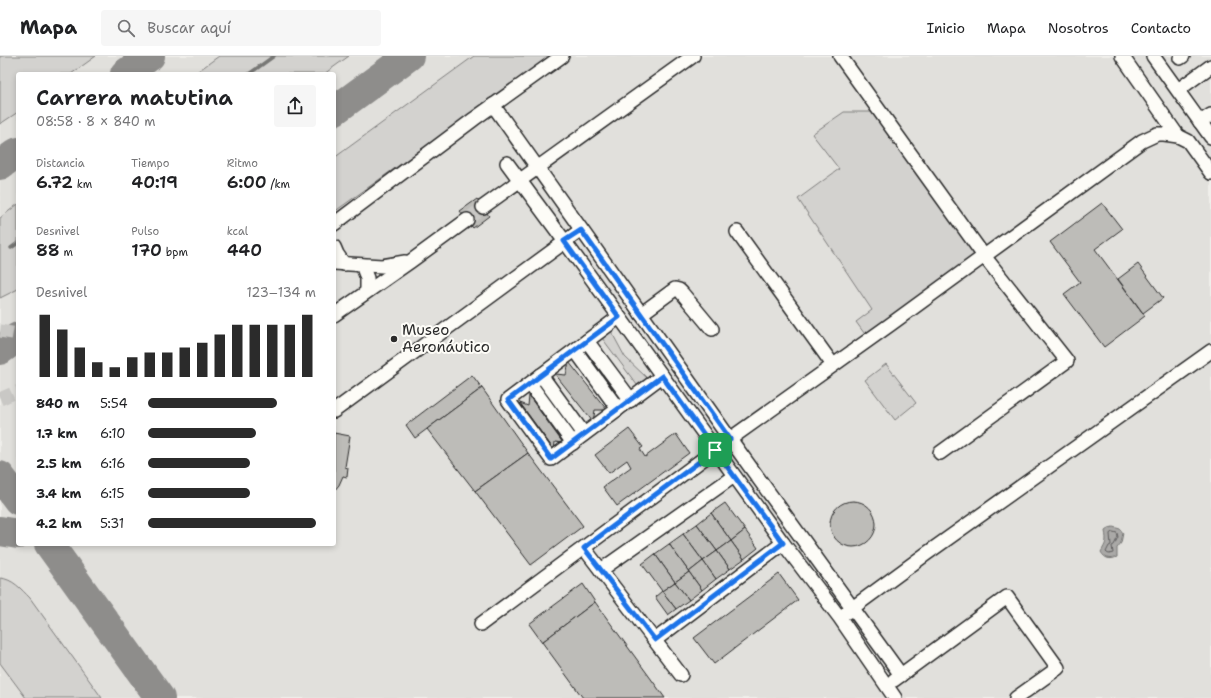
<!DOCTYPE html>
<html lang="es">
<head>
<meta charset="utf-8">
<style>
  body { margin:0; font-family:"Shantell Sans",sans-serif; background:#f6f6f6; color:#202124; height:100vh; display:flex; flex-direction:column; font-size:15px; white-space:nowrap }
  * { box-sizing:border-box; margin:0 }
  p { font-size:13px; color:#757577 }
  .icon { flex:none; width:22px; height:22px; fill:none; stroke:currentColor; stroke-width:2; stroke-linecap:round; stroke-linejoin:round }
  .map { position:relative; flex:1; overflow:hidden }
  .side { position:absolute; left:16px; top:16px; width:320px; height:474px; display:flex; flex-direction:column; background:#fff; border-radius:4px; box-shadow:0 2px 6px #0003 }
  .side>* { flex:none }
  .pin { position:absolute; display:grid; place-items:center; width:34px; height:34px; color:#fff; margin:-17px; border-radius:8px; box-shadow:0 2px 6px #0006 }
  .round { display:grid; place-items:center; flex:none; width:42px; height:42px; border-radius:4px; background:#f6f6f6 }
  .summary { display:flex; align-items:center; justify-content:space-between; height:68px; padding:0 20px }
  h1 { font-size:22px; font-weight:600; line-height:30px }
  .figures { display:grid; grid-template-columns:repeat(3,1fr); gap:6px; height:68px; padding:4px 20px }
  .figures div { display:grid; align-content:center }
  .figures b { font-size:17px; font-weight:600 }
  .figures small { font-size:11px; font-weight:400 }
  .figures p { font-size:11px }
  .chart { height:112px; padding:8px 20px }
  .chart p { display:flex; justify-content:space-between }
  .chart svg { width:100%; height:72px; margin-top:4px; stroke:#2b2b2b; stroke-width:6 }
  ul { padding:0 20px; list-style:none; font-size:13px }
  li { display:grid; grid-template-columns:64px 48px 1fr; align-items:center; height:30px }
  li i { height:10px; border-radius:5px; background:#2b2b2b }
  header { display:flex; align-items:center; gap:24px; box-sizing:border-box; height:56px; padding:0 20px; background:#fff; border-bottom:1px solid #e0e0e0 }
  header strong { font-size:19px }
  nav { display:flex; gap:22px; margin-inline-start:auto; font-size:14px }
  .search { width:280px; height:36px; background:#f6f6f6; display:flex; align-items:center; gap:10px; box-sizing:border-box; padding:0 14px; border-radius:4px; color:#757577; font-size:15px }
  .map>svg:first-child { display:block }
  .built { fill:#e1e0dc; fill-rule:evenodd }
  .green { fill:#d3d2cf; stroke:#7f7e7d }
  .water { fill:#aaa9a7; stroke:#777775 }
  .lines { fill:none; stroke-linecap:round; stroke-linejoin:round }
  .shore { stroke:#5e5d5d; stroke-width:1 }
  .stream { stroke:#777775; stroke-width:3.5 }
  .taxiway { stroke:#8e8d8b; stroke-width:30 }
  .building { fill:#bdbcb8; stroke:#2b2b2b }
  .minor-tunnel { stroke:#c9c8c5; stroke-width:13; stroke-dasharray:13 6; stroke-linecap:butt }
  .minor-casing { stroke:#2b2b2b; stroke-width:16 }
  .minor { stroke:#fdfcf7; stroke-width:13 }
  .route-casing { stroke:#fff; stroke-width:8 }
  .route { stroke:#1a73e8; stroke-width:5 }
  .poi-dot { fill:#2b2b2b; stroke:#fdfcf7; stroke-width:1.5 }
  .labels { text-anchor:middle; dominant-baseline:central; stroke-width:4; stroke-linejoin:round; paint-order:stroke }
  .poi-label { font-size:15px; fill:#2b2b2b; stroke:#fdfcf7; text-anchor:start }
</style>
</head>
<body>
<header>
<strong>Mapa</strong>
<div class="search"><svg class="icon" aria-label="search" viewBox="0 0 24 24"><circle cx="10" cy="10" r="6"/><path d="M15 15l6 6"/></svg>Buscar aquí</div>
<nav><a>Inicio</a><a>Mapa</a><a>Nosotros</a><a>Contacto</a></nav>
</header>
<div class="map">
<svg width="1211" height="642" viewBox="0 0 1211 642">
  <rect width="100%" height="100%" fill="#f0efeb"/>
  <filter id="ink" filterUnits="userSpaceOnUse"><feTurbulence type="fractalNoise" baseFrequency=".025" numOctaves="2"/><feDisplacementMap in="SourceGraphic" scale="8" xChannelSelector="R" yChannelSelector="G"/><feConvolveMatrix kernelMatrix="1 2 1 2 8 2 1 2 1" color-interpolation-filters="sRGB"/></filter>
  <g filter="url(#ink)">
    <!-- built -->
    <path class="built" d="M0,0H1211V642H0ZM18,18H334V488H18Z"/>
    <!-- green -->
    <g class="green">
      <polygon points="0,0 96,0 71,18 18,18 18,56 0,68"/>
      <polygon points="219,0 349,0 324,18 194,18"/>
      <polygon points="474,0 551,0 334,156 334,102"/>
      <polygon points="844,56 873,56 976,199 867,281 856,266 872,254 798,143 839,113 812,78"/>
      <polygon points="18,148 18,233 0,242 0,162"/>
      <polygon points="611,275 625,301 647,322 637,329 602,282"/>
      <polygon points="886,308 916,347 895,364 865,324"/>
      <path d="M0,522C13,523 21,533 30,542L102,642H26L0,607Z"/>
    </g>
    <!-- water -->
    <path class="water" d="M1113,471L1120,473L1123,477L1121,487L1117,492V501C1110,504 1105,503 1101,496C1106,487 1107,486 1105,475L1109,472Z"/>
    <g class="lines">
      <!-- shore -->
      <polygon class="shore" points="1113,476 1117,477 1118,481 1114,489 1112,490 1113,497 1109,498 1107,497 1106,496 1109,490 1111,489 1110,478"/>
      <!-- stream -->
      <g class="stream">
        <polyline points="249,18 274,0"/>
        <polyline points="11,192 18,187"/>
      </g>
      <!-- taxiway -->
      <g class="taxiway">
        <polyline points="125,18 150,0"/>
        <polyline points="334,55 409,0"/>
        <polyline points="0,109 18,96"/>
        <polyline points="0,294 18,281"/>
        <polyline points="0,420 18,444"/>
        <polyline points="0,475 18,478"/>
        <polyline points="49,488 160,642"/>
      </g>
    </g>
    <!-- building -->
    <g class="building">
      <polygon points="477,143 489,160 473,172 460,155"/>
      <polygon points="1102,147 1122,173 1095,193 1145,260 1104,291 1064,238 1080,226 1050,186"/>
      <polygon points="1138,208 1163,242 1143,257 1118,223"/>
      <polygon points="569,306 607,354 595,354 593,366 555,318 566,319"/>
      <polygon points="472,319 482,332 415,382 406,369"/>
      <polygon points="482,332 528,397 475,435 427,373"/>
      <polygon points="529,340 563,387 555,386 554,394 520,347 528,350"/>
      <polygon points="629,373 643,391 640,393 645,401 676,378 689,397 617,450 603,431 631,411 627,404 609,417 595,399"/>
      <polygon points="334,377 350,380 345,411 348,412 347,421 343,420 339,429 334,435"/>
      <polygon points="528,397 583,470 531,509 475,435"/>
      <circle cx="853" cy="468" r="23"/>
      <polygon points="725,447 745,474 731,485 711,457"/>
      <polygon points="711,457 731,485 717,495 697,468"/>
      <polygon points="697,468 717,495 703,505 683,478"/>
      <polygon points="745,474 758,492 744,503 731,485"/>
      <polygon points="683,478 703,505 689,516 669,488"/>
      <polygon points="731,485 744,503 730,513 717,495"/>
      <polygon points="669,488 689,516 675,526 655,498"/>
      <polygon points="717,495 730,513 716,523 703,505"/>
      <polygon points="655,498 675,526 662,535 642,508"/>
      <polygon points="703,505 716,523 702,534 689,516"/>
      <polygon points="689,516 702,534 689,544 675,526"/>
      <polygon points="779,518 798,544 714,608 694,582"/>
      <polygon points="675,526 689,544 676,553 662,535"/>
      <polygon points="583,528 595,546 542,586 529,568"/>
      <polygon points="662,535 676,553 668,559 655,541"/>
      <polygon points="595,546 665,642 583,642 542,586"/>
    </g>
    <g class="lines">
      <!-- minor-tunnel -->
      <g class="minor-tunnel">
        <polyline points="467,164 483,151"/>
        <polyline points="0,275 18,278"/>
        <polyline points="0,343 18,335"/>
      </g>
      <defs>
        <g id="minor">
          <polyline points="840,0 984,200 1067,305 940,397"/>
          <polyline points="1122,0 1178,80"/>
          <polyline points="1153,0 1211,81"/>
          <polyline points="1180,2 1183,0"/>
          <polyline points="1178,34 1211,10"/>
          <polyline points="493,49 730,383 901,619"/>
          <polyline points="1200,66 1211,59"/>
          <polyline points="507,107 560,179 783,487 840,562 895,642"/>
          <polyline points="483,151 693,0"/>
          <polyline points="334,168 474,63 562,0"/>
          <polyline points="737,176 833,309"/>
          <polyline points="334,191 337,198 344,208"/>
          <polyline points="334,207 382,210 405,206"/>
          <polyline points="362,209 367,222 367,234"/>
          <polyline points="641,258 675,233 679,234 682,237 712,273"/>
          <polyline points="334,259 411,205 467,164"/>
          <polyline points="619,261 508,344 551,403 662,320"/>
          <polyline points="587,285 631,344"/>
          <polyline points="575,294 618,353"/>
          <polyline points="541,319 584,378"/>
          <polyline points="530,328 573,387"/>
          <polyline points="334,355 581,174"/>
          <polyline points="584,492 681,619"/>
          <polyline points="601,514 734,420"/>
          <polyline points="847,556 926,498 1211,295"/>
          <polyline points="481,568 730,383 891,268 1142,85 1157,78 1164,78 1178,80 1188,85 1211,117"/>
          <polyline points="655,584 783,487"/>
          <polyline points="894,624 1007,541 1058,612 1016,642"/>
        </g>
      </defs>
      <!-- minor casing -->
      <use href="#minor" class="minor-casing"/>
      <!-- minor -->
      <use href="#minor" class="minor"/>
    </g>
  </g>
  <g class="lines" filter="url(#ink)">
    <defs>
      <polyline id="route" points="715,394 662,320 551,403 508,344 619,261 564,185 581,174 730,383 715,394 783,487 655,584 584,492 715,394"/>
    </defs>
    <!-- route casing -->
    <use href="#route" class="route-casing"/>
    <!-- route -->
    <use href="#route" class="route"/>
  </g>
  <!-- markers -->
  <circle class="poi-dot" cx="394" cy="283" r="4"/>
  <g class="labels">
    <!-- poi labels -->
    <g class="poi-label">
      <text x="402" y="274">Museo<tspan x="402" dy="17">Aeronáutico</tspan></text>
    </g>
  </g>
</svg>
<div class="pin" style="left:715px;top:394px;background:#1e9e55"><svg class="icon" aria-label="arrive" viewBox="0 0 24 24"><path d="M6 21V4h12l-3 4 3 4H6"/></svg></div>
<section class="side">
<div class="summary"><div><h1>Carrera matutina</h1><p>08:58 · 8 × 840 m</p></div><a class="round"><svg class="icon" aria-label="share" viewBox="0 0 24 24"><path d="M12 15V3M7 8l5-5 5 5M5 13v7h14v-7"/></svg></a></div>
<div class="figures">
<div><p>Distancia</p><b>6.72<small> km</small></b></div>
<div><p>Tiempo</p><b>40:19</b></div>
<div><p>Ritmo</p><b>6:00<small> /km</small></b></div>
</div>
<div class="figures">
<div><p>Desnivel</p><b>88<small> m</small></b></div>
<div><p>Pulso</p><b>170<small> bpm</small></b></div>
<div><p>kcal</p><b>440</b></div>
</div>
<div class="chart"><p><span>Desnivel</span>123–134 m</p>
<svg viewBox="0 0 160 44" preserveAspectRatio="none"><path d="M5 44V6M15 44V15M25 44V26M35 44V35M45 44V38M55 44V32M65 44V29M75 44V29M85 44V26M95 44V23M105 44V18M115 44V12M125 44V12M135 44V12M145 44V12M155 44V6"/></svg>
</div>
<ul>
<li><b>840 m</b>5:54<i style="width:77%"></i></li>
<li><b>1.7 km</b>6:10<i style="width:64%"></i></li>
<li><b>2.5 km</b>6:16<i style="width:61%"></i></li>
<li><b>3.4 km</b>6:15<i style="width:61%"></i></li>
<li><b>4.2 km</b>5:31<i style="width:100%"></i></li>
</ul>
</section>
</div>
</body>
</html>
